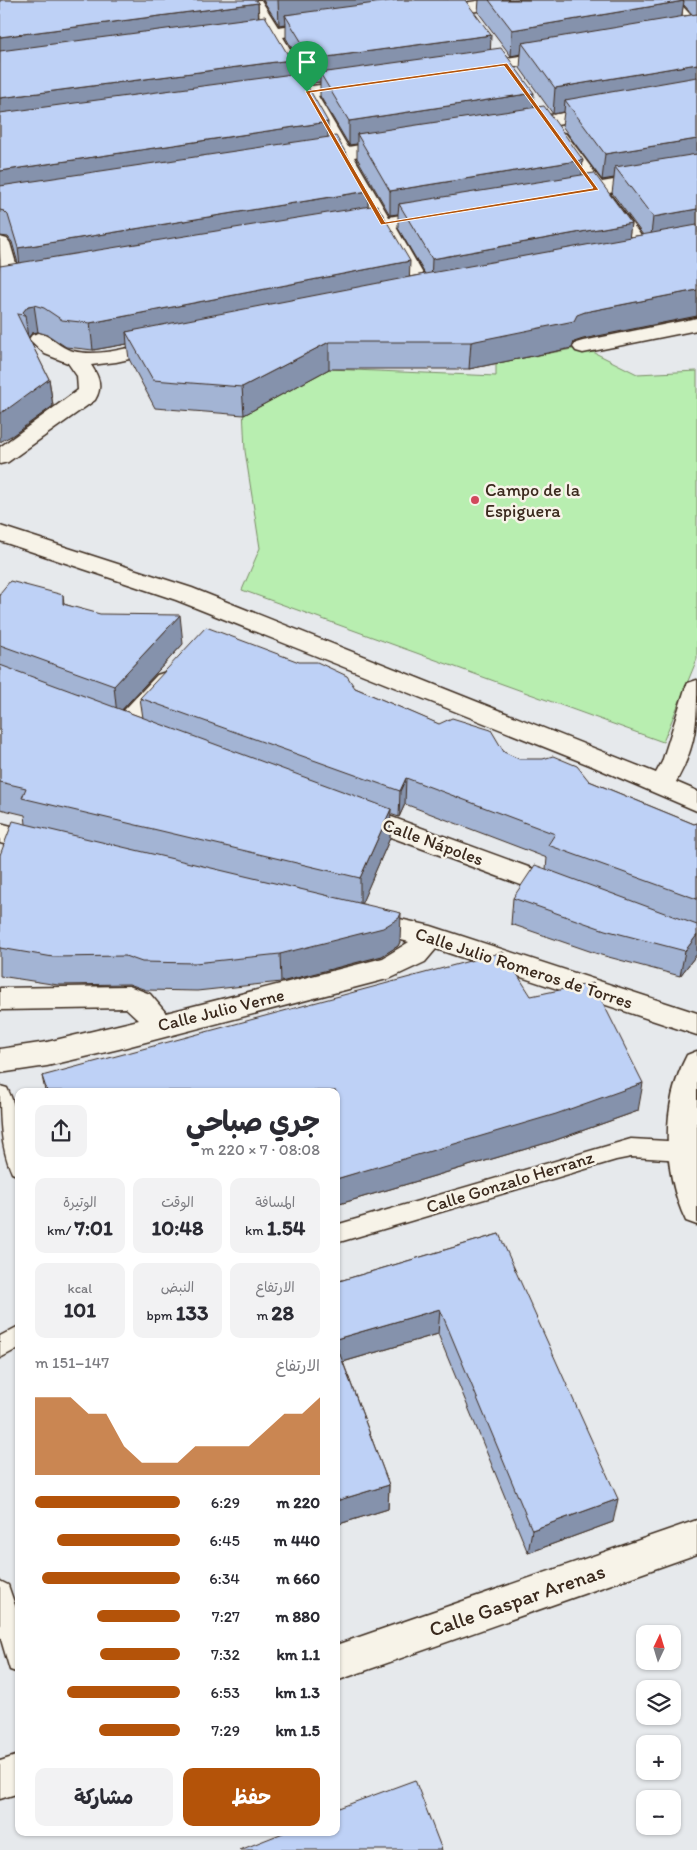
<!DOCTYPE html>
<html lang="ar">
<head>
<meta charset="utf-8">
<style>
  body { margin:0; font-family:Itim,"Playpen Sans Arabic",sans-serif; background:#f2f2f3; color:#2b2b33; direction:rtl; height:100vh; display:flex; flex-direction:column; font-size:19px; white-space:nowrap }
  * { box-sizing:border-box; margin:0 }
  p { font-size:16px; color:#7c7c81 }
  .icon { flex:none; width:28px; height:28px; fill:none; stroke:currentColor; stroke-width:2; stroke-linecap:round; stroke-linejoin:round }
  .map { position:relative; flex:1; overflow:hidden; direction:ltr }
  .details { position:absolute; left:15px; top:1088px; width:325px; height:748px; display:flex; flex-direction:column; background:#fff; border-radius:10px; box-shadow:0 1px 4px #0004; direction:rtl }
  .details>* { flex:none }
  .needle { width:32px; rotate:4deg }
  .buttons { position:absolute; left:636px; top:1625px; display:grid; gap:10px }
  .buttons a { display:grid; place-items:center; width:45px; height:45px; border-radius:10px; background:#fff; box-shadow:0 1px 4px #0004; font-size:25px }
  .pin { position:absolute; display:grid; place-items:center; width:42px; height:42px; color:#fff; margin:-51px -21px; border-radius:50% 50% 50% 0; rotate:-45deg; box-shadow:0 0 5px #0007 }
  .pin .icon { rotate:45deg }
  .round { display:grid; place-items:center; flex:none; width:52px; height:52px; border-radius:10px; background:#f2f2f3 }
  .summary { display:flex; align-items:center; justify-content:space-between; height:85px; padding:0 20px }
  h1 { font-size:28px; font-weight:700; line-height:38px }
  .stats { display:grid; grid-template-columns:repeat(3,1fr); gap:8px; height:85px; padding:5px 20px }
  .stats div { display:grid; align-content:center; border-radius:10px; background:#f2f2f3; text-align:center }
  .stats b { font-size:21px; font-weight:700 }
  .stats small { font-size:14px; font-weight:400 }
  .stats p { font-size:14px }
  .chart { height:140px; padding:10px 20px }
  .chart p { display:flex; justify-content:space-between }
  .chart svg { width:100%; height:90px; margin-top:5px; fill:#b45309; opacity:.7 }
  .primary-button { display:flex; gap:10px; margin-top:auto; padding:10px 20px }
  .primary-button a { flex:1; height:58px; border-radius:10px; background:#b45309; color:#fff; font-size:20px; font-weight:700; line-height:58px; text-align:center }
  .primary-button a+a { background:#f2f2f3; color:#2b2b33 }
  ul { padding:0 20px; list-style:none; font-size:16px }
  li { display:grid; grid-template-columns:80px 60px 1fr; align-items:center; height:38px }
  li i { height:12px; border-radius:6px; background:#b45309 }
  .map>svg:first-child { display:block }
  .green { fill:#b8eeb0; stroke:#7a8c67 }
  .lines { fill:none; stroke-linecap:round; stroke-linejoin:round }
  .lane-casing { stroke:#3b2a1e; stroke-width:3 }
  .street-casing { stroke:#3b2a1e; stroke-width:3 }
  .lane { fill:#f7f3e8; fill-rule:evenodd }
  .street { fill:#f7f3e8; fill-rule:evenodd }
  .wall { fill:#a3b4d4; stroke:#3b2a1e; fill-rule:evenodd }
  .shaded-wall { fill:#8592ac; stroke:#3b2a1e }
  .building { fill:#bed1f6; stroke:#3b2a1e }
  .route { fill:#b45309; stroke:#fff; fill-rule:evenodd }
  .poi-dot { fill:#d1495b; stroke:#f7f3e8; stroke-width:2 }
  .labels { text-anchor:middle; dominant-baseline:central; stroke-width:5; stroke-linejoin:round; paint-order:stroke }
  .poi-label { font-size:18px; fill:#3b2a1e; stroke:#f7f3e8; text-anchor:start }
  .street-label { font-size:18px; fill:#3b2a1e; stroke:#f7f3e8 }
  .near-street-label { font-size:21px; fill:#3b2a1e; stroke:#f7f3e8 }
</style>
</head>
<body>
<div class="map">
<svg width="697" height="1850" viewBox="0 0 697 1850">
  <rect width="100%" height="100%" fill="#e6e9ec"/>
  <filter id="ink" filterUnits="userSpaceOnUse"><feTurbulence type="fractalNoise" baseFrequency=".02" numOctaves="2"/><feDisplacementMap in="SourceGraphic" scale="10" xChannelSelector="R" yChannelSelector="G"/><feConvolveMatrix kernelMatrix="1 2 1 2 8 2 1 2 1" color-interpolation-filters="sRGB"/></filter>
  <g filter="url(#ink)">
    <!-- green -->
    <polygon class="green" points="583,347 637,374 697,371 697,659 663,742 242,590 260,548 245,451 243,408 329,369 496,376 496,363"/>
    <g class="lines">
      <defs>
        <g id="lane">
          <path d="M0,1086L7,1088C21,1115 19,1146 19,1176L12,1173C0,1146 0,1115 0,1086Z"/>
          <polygon points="631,1139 685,1142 692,1145 695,1151 692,1157 685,1160 631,1157 616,1160 336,1243 336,1225"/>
          <polygon points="19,1326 19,1348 0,1358 0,1336"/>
          <polygon points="0,1581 8,1585 19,1617 19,1673 10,1670 0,1636"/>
        </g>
        <g id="street">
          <polygon points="245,0 261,0 278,27 323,21 329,22 332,26 329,30 323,31 283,37 312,86 358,80 364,81 367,85 364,89 358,90 318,96 348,147 395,139 402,141 404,145 402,149 395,151 354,157 389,217 435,209 442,211 445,215 442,219 396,227 434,293 431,297 424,299 417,297 378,231 352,235 345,233 342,229 345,225 372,220 337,159 309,164 302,162 300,158 302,154 331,149 301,98 274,101 268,100 265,96 268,92 295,88 267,39 240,43 234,42 231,38 234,34 262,30"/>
          <polygon points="484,0 529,0 527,4 521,5 433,17 427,16 424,12 427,8 433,7"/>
          <polygon points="660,0 677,0 697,22 697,37 691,36"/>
          <polygon points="558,50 564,51 567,55 564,59 475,73 469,72 466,68 469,64 475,63"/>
          <polygon points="600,107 606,108 609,112 606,116 519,132 512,130 510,126 512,122 519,120"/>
          <polygon points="559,132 566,134 602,182 697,166 697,178 609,193 654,253 651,257 644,259 637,257 592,196 567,200 560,198 557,194 560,190 584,185 550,138 552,134"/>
          <path d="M0,237L7,239L10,243L22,284L19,288L12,290L5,288C0,275 0,253 0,237Z"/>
          <polygon points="697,318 697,330 583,353 576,351 573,347 576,343 583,341"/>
          <path d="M39,333C52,336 59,348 73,351C102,358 137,345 165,339L172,341L175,345L172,349L165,351L116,362L91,365C99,377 103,387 95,400L8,462L0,464V447L78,390L77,376L68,363L45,354L29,339L32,335Z"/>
          <path d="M0,526L192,588L656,773L662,762L685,689L688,683L697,680C697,723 697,744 676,782L697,791V811L592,766L176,600L0,541Z"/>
          <polygon points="166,672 175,675 178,681 175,687 131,734 122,737 113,734 109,728 113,722 157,675"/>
          <polygon points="356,804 572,883 576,890 572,897 562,900 347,821 343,814 347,807"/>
          <polygon points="0,823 52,837 56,844 52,851 43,854 0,843"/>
          <polygon points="364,911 431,926 697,1013 697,1035 436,949 425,962 391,978 119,1049 47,1066 0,1073 0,1049 47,1042 139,1020 126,1008 0,1010 0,988 129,986 150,994 166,1013 383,958 409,942 354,928 350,921 354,914"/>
          <path d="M697,1051V1225L686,1221C662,1171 661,1104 687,1055Z"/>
          <polygon points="697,1520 697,1554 336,1681 336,1645"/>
          <polygon points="19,1755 19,1793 0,1799 0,1761"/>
        </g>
      </defs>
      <!-- lane casing -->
      <use href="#lane" class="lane-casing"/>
      <!-- street casing -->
      <use href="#street" class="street-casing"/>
      <!-- lane -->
      <use href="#lane" class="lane"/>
      <!-- street -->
      <use href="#street" class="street"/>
    </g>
    <!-- wall -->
    <g class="wall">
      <path d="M0,0L258,3L259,16L291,60L292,74L328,137L368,191V207L409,277L425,274L398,228V214L390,215L357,158V144L349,145L320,96V82L312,83L286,38V24L279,25L263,0H465L490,50L582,175L631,223L629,237L643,235L612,193L614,178L602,180L562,126L564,112L553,114L520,68L521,54L511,56L478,12L479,0H697V317V316L583,339L574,342L572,348L469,369H329L244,415L155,408L129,359L127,344L93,350L66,347L48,335L38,332L32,333L28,337L49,379L53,406L13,435L18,263L12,242L8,237L0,236ZM683,4L693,15L682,16Z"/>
      <polygon points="0,593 63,595 64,604 183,644 122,710 143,718 140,698 355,688 519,759 589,781 694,824 697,823 697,954 680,976 601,955 511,924 513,898 546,869 547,858 405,804 399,817 390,814 390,838 361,904 400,942 398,946 382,956 281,982 197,991 146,990 129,984 58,985 0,976 0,855 26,824 25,815 0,809"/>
      <polygon points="531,996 638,1111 553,1141 336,1205 336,1091 45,1091 42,1076"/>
      <polygon points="499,1234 613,1522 528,1553 438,1334 343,1362 389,1485 388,1509 336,1525 336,1282"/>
    </g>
    <!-- shaded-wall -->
    <g class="shaded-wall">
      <polygon points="278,0 449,0 285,15 286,24 279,25"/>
      <polygon points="684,1 680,27 522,43 521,54 511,56 512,30"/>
      <polygon points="258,3 259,29 0,63 0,37"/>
      <polygon points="491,35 490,59 320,73 320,82 312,83 312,59"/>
      <polygon points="291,60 292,86 0,124 0,98"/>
      <polygon points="697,64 697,89 565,100 564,112 553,114 555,88"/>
      <polygon points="534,93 533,117 357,134 357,144 349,145 349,121"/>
      <polygon points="328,122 328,149 0,198 0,171"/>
      <polygon points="697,139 697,165 615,167 614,178 602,180 605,154"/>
      <polygon points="583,160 581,184 399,204 398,214 390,215 390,191"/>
      <polygon points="368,191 368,218 21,275 18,248"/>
      <polygon points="697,209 697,233 650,244 653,217"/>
      <polygon points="631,223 628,248 431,284 432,259"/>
      <polygon points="410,261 409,288 126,332 127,344 93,350 90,323"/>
      <polygon points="697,290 697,316 583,339 574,342 572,348 469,369 471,342 585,312"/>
      <polygon points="34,305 38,332 32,333 28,338 25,315 23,312 28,306"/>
      <polygon points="329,342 329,369 244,415 242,387"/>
      <polygon points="49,379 53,406 13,435 0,442 0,413"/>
      <polygon points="180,615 183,644 117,715 114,686"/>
      <polygon points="406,778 405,804 399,817 400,791"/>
      <polygon points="391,809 390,838 360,907 360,878"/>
      <polygon points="401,913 400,942 398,946 382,956 281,982 280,954"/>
      <polygon points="697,935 697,954 680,976 685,951"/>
      <polygon points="643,1083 638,1111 553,1141 336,1205 336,1179"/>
      <polygon points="440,1309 438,1334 336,1364 336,1339"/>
      <polygon points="389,1485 388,1509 336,1525 336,1501"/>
      <polygon points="618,1499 613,1522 528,1553 532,1530"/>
    </g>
    <!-- building -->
    <g class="building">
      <polygon points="0,0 256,0 258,3 0,37"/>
      <polygon points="398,0 465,0 491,35 312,59 285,15"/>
      <polygon points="489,0 683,0 684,1 512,30"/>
      <polygon points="697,14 697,64 555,88 522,43"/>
      <polygon points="265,16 291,60 0,98 0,51"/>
      <polygon points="501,48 534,93 349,121 320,73"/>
      <polygon points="300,73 328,122 0,171 0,113"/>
      <polygon points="697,77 697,139 605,154 565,100"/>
      <polygon points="544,106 583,160 390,191 357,134"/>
      <polygon points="336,136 368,191 18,248 8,215 4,211 0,210 0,186"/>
      <polygon points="697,154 697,209 653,217 615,167"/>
      <polygon points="594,173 631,223 432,259 399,204"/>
      <polygon points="377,205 410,261 90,323 62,320 44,308 34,305 28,306 23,312 25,315 17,314 49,379 9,408 0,413 0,266"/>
      <polygon points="697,225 697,290 585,312 577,315 574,321 471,342 329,342 242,387 153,380 126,332 425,274"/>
      <polygon points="10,581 63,595 63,604 100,614 180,615 114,686 0,645 0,593"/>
      <polygon points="206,627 299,662 317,662 347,676 355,688 439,724 452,718 491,730 504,752 519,759 543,759 553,756 577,766 589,781 694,824 697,823 697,899 548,845 555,834 406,778 400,791 140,698"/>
      <polygon points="0,665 391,809 360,878 22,798 26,788 0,782"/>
      <polygon points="13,821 401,913 399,918 383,928 280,954 195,963 142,962 125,956 53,957 0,948 0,855"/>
      <polygon points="535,865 697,925 697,935 685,951 605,930 513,898"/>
      <polygon points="503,952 531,996 593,983 643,1083 556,1114 336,1179 336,1091 47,1091 42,1076"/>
      <polygon points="499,1234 618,1499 532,1530 440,1309 336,1339 336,1282"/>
      <polygon points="336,1344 389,1485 336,1501"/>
      <polygon points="415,1780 442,1850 240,1850 288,1831 336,1831 336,1809"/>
    </g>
  </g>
  <!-- route -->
  <path class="route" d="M507,63L599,190L381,225L305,91ZM504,66L593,188L385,222L310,93Z"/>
  <!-- markers -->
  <circle class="poi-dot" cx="475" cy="500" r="5"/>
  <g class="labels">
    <!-- poi labels -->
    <g class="poi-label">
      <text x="485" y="490">Campo de la<tspan x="485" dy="21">Espiguera</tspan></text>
    </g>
    <!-- street labels -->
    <g class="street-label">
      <text transform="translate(433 842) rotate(20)">Calle Nápoles</text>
      <text transform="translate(524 968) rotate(18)">Calle Julio Romeros de Torres</text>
      <text transform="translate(221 1010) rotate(-14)">Calle Julio Verne</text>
      <text transform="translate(510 1182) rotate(-17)">Calle Gonzalo Herranz</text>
    </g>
    <!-- near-street labels -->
    <g class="near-street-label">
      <text transform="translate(517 1600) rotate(-19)">Calle Gaspar Arenas</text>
    </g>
  </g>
</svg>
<div class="buttons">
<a><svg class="needle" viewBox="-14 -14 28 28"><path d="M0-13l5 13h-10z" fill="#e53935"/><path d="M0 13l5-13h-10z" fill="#7c7c81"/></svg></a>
<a><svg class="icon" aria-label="layers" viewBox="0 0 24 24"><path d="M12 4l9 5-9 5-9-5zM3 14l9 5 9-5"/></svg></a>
<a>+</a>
<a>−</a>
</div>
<div class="pin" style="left:307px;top:92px;background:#1e9e55"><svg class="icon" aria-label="arrive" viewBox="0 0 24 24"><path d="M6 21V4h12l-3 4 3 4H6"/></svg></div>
<section class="details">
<div class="summary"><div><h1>جري صباحي</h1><p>08:08 · 7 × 220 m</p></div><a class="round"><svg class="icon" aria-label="share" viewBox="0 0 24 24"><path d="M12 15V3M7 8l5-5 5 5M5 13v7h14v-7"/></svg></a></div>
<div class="stats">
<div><p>المسافة</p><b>1.54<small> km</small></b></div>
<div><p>الوقت</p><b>10:48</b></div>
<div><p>الوتيرة</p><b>7:01<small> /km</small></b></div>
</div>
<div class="stats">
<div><p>الارتفاع</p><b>28<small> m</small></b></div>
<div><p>النبض</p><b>133<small> bpm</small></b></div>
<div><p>kcal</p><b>101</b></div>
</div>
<div class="chart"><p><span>الارتفاع</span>147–151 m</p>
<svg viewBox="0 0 160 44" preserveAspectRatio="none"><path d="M0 44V6L10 6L20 6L30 14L40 14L50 30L60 38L70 38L80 38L90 30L100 30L110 30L120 30L130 22L140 14L150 14L160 6V44z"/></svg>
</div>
<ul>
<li><b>220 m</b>6:29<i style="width:100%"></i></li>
<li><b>440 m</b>6:45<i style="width:85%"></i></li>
<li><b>660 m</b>6:34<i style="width:95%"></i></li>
<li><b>880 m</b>7:27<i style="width:57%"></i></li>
<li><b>1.1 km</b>7:32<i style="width:55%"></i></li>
<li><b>1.3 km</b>6:53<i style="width:78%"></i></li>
<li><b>1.5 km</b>7:29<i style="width:56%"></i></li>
</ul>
<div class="primary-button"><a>حفظ</a><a>مشاركة</a></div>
</section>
</div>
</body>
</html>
